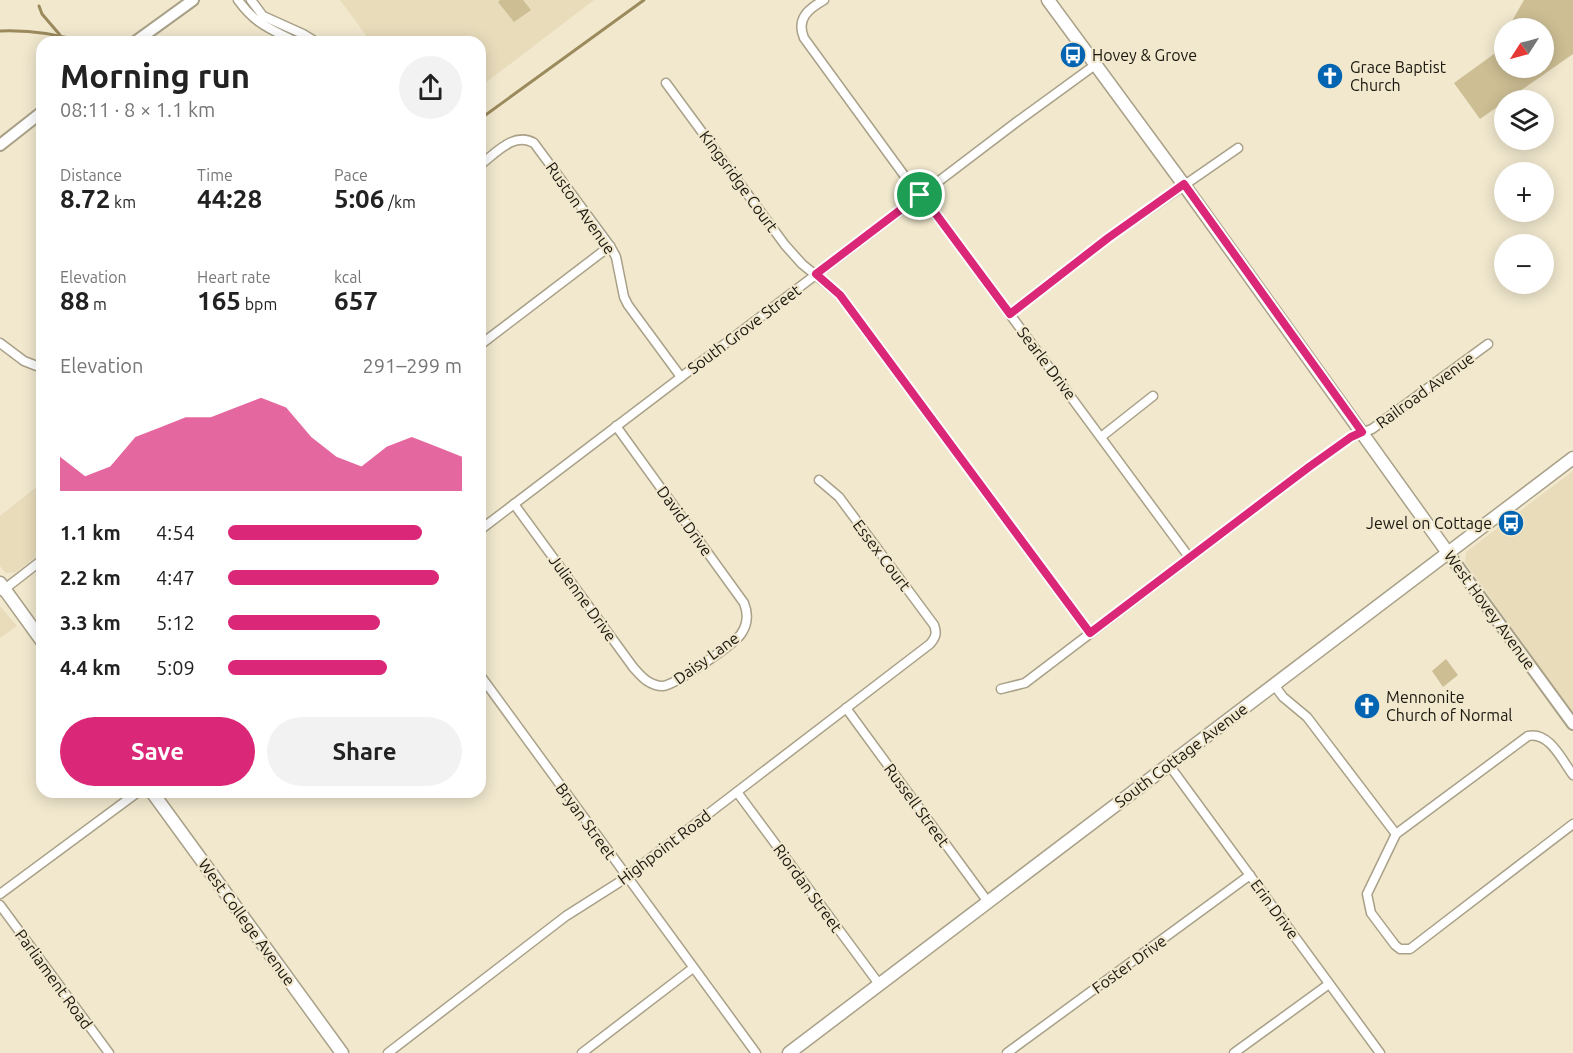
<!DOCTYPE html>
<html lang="en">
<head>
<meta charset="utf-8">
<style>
  body { margin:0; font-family:Ubuntu,sans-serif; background:#f2f2f2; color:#222; height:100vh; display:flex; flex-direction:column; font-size:22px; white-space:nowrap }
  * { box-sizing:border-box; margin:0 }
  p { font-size:20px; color:#767676 }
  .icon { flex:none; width:33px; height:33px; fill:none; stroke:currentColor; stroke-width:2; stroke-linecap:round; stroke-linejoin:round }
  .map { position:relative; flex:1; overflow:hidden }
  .details { position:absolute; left:36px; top:36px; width:450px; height:762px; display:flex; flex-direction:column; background:#fff; border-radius:18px; box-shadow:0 3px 15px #0003 }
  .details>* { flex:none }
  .needle { width:39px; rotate:234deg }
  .controls { position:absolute; left:1494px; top:18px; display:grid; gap:12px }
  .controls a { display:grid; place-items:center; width:60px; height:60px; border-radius:50%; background:#fff; box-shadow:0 3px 15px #0003; font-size:30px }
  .pin { position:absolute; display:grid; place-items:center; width:51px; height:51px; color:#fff; margin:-26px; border:3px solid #fff; border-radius:50%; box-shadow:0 2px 6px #0007 }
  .round { display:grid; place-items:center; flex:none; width:63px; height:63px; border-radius:32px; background:#f2f2f2 }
  .headline { display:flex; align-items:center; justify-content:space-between; height:102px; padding:0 24px }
  h1 { font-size:33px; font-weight:600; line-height:45px }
  .stats { display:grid; grid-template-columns:repeat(3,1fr); gap:9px; height:102px; padding:6px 24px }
  .stats div { display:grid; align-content:center }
  .stats b { font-size:26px; font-weight:600 }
  .stats small { font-size:16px; font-weight:400 }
  .stats p { font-size:16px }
  .chart { height:168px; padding:12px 24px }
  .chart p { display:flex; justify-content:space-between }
  .chart svg { width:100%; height:108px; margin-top:6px; fill:#db2777; opacity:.7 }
  .button { display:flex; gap:12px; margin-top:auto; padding:12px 24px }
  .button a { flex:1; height:69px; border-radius:36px; background:#db2777; color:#fff; font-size:24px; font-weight:600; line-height:69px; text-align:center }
  .button a+a { background:#f2f2f2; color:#222 }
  ul { padding:0 24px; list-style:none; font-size:20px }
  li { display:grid; grid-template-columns:96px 72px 1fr; align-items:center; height:45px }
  li i { height:15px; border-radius:8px; background:#db2777 }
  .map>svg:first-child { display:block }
  .built { fill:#e8dcbb }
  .green { fill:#cdbe94 }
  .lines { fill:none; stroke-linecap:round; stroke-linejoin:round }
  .stream { stroke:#9b8a5c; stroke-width:3 }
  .minor-casing { stroke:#a9a088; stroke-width:11 }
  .tertiary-casing { stroke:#a9a088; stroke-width:14 }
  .secondary-casing { stroke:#a9a088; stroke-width:15 }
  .minor { stroke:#fff; stroke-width:8 }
  .tertiary { stroke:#fff; stroke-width:10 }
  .secondary { stroke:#fff; stroke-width:12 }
  .route-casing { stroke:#fff; stroke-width:12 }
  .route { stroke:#db2777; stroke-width:8 }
  .labels { text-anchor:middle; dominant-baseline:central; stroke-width:4.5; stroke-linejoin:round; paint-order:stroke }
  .poi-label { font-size:16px; fill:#1a170e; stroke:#f1e8ce; text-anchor:start }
  .street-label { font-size:16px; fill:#1a170e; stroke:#f1e8ce }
</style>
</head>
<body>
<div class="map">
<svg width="1573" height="1053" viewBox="0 0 1573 1053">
  <rect width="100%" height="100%" fill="#f1e8ce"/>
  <!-- built -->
  <g class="built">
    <polygon points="340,0 594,0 480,87 480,42 371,42"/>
    <polygon points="1573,471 1573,714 1465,562 1466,552"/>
    <polygon points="39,485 42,489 42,552 16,572 6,573 0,566 0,516"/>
    <polygon points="0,606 17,626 0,638"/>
  </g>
  <!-- green -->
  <g class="green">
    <polygon points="500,0 523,0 531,10 514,22 498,2"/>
    <polygon points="1524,0 1573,0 1573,54 1480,119 1454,83 1494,54 1504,35 1504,68 1544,68 1544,28 1508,28"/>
    <polygon points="1446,659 1458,675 1443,687 1432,671"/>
  </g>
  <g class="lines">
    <!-- stream -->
    <g class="stream">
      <polyline points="39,6 42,14 60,35"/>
      <path d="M0,31C28,30 54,33 81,42"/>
      <polyline points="480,119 644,0"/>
    </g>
    <defs>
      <g id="minor">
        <path d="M238,0C256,25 271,29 296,42"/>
        <polyline points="251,0 263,16 303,34 316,42"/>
        <path d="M824,0C808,9 796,19 804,38L909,182L930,206L1189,557"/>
        <polyline points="666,83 785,245 802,264 840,295 1090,633"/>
        <path d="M480,165C495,154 514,131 534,143L610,246L616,257L624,297L628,305L681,377"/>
        <polyline points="1010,314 1108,238 1238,148"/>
        <polyline points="0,343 24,361 42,368"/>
        <polyline points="480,345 610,246"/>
        <polyline points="1101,437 1153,396"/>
        <path d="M514,504L633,667C641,676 649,686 663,686C675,685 734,644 741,634C748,624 748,613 744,603L616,426"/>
        <polyline points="480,530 1018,121 1095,65"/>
        <polyline points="2,591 42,560"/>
        <polyline points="480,675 756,1053"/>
        <polyline points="1274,685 1283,697 1307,717 1396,834"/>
        <polyline points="1001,689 1025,683 1309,467 1351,437 1372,429 1488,344"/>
        <polyline points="846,708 988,902"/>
        <polyline points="1169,765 1380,1053"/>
        <path d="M1573,775C1562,760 1549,731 1528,736L1396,834L1367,894L1371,913L1395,945L1400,949H1410L1573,824"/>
        <polyline points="737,792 879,984"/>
        <polyline points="0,894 138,792"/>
        <polyline points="0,905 109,1053"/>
        <path d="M388,1053L566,916L618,883L930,644C936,637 937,633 934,625L839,497L819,480"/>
        <polyline points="582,1053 693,968"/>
        <polyline points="1007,1053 1250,875"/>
        <polyline points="1234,1053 1329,984"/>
      </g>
      <g id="tertiary">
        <polyline points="135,42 193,0"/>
        <polyline points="0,145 42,112"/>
        <polyline points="1448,553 1573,724"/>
      </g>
      <g id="secondary">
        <polyline points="1048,0 1184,185 1448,553"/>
        <polyline points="0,583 42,641"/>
        <polyline points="152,792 342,1053"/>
        <polyline points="789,1053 1573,458"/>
      </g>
    </defs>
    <!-- minor casing -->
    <use href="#minor" class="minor-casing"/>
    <!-- tertiary casing -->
    <use href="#tertiary" class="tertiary-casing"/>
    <!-- secondary casing -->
    <use href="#secondary" class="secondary-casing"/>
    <!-- minor -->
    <use href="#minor" class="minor"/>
    <!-- tertiary -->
    <use href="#tertiary" class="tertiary"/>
    <!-- secondary -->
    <use href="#secondary" class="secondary"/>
  </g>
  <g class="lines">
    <defs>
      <polygon id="route" points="1184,184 1362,432 1351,437 1309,467 1090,633 840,295 816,274 920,195 930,206 1010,314 1108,238"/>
    </defs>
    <!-- route casing -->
    <use href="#route" class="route-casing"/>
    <!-- route -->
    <use href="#route" class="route"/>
  </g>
  <!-- icons -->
  <defs>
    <symbol id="bus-disc" viewBox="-11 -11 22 22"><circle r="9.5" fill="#0365b2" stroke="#f1e8ce"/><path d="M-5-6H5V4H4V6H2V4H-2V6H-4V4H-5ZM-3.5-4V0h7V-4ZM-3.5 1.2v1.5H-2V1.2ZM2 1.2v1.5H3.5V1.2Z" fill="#fff"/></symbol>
    <symbol id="church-disc" viewBox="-11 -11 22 22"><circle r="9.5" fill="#0365b2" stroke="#f1e8ce"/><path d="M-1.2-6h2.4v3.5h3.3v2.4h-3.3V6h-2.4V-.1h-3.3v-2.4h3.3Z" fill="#fff"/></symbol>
  </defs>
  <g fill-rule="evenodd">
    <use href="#bus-disc" x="1058" y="40" width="30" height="30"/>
    <use href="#church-disc" x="1315" y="61" width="30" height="30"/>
    <use href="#bus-disc" x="1496" y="508" width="30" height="30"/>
    <use href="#church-disc" x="1352" y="691" width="30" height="30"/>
  </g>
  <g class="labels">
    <!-- poi labels -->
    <g class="poi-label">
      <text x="1092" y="55">Hovey &amp; Grove</text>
      <text x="1350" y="67">Grace Baptist<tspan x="1350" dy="18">Church</tspan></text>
      <text x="1492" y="523" text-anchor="end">Jewel on Cottage</text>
      <text x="1386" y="697">Mennonite<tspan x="1386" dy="18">Church of Normal</tspan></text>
    </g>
    <!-- street labels -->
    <g class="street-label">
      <text transform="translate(739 181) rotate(54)">Kingsridge Court</text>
      <text transform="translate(581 208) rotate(55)">Ruston Avenue</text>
      <text transform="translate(744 329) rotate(-37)">South Grove Street</text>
      <text transform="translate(1047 363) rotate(53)">Searle Drive</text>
      <text transform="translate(1425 390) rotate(-36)">Railroad Avenue</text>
      <text transform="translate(685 521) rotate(54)">David Drive</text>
      <text transform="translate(882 555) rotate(53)">Essex Court</text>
      <text transform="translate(583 598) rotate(54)">Julienne Drive</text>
      <text transform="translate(1490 610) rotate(54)">West Hovey Avenue</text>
      <text transform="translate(706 658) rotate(-36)">Daisy Lane</text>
      <text transform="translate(1181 755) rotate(-37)">South Cottage Avenue</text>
      <text transform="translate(917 805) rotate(54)">Russell Street</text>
      <text transform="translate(586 821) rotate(54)">Bryan Street</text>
      <text transform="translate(664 847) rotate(-37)">Highpoint Road</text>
      <text transform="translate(808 888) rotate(54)">Riordan Street</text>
      <text transform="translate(1275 909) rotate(54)">Erin Drive</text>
      <text transform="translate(247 922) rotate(54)">West College Avenue</text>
      <text transform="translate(1129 964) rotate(-36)">Foster Drive</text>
      <text transform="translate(54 979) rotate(54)">Parliament Road</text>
    </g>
  </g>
</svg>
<div class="controls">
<a><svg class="needle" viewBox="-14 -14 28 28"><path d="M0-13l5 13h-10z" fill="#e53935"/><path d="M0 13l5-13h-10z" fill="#767676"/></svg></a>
<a><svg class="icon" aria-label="layers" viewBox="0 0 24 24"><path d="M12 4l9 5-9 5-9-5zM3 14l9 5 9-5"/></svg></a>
<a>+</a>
<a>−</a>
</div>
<div class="pin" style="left:920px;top:195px;background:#1e9e55"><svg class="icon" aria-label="arrive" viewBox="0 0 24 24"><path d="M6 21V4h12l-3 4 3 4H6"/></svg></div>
<section class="details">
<div class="headline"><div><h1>Morning run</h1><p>08:11 · 8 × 1.1 km</p></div><a class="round"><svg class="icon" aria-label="share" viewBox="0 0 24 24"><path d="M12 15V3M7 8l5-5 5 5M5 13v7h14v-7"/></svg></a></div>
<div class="stats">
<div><p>Distance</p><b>8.72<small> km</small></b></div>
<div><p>Time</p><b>44:28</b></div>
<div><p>Pace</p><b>5:06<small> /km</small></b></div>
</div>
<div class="stats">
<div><p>Elevation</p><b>88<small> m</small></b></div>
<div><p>Heart rate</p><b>165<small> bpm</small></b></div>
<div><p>kcal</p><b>657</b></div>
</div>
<div class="chart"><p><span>Elevation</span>291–299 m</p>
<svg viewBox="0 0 160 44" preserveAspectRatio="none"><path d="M0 44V30L10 38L20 34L30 22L40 18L50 14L60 14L70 10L80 6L90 10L100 22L110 30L120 34L130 26L140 22L150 26L160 30V44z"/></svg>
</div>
<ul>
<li><b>1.1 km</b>4:54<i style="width:83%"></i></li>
<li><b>2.2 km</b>4:47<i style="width:90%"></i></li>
<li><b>3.3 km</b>5:12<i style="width:65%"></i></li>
<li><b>4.4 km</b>5:09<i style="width:68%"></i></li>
</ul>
<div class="button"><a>Save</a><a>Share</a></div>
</section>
</div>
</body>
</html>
